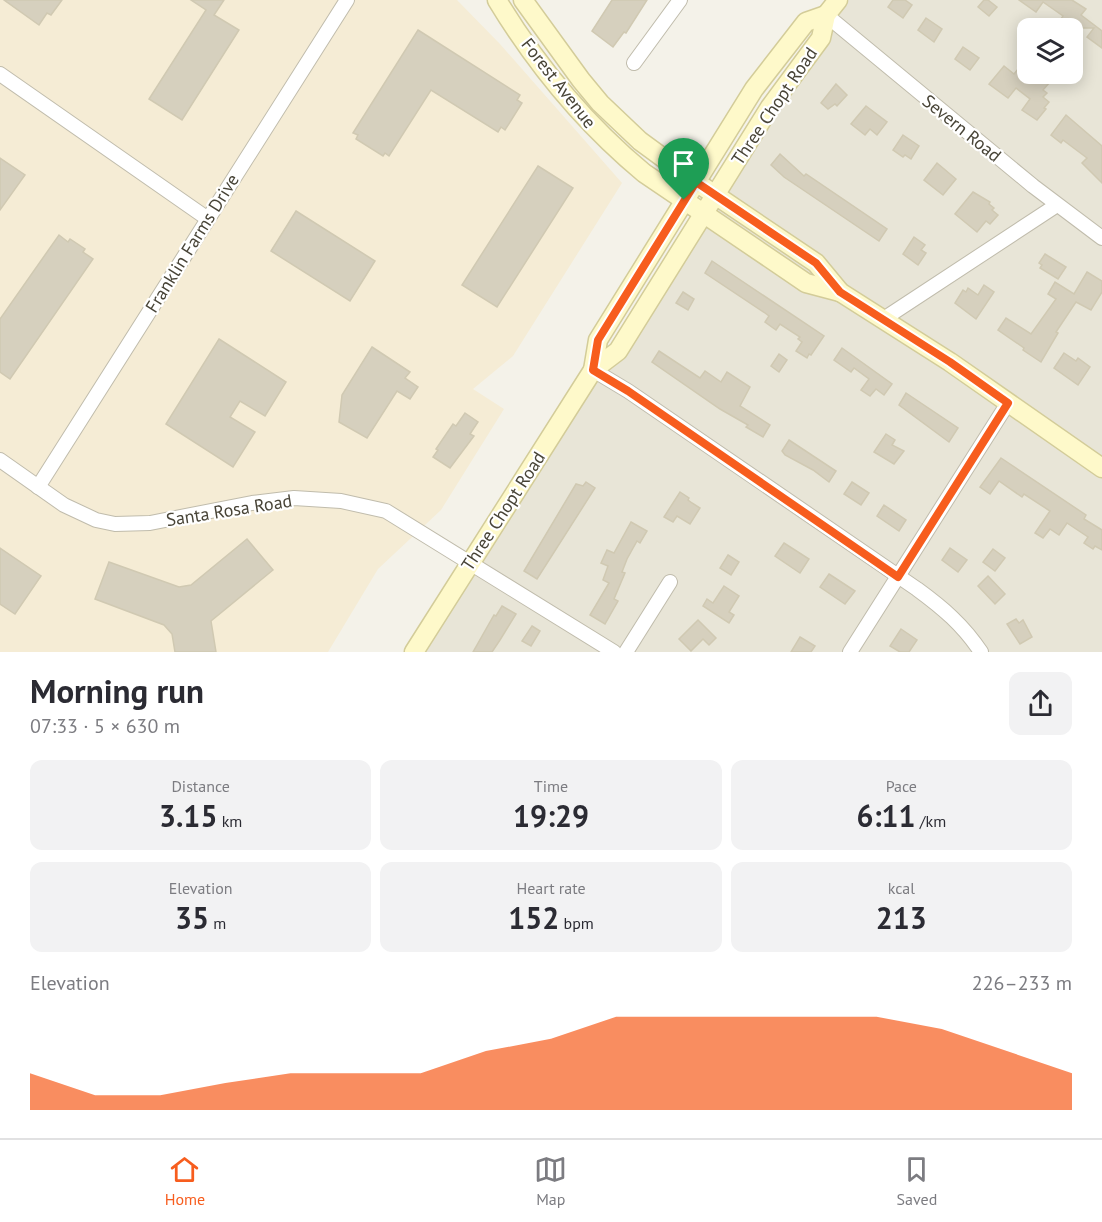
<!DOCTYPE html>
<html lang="en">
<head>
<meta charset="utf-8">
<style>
  body { margin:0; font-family:"PT Sans",sans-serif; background:#f2f2f3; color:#2b2b33; height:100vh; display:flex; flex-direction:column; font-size:22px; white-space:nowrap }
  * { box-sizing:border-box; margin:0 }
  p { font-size:20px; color:#7c7c81 }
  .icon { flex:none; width:33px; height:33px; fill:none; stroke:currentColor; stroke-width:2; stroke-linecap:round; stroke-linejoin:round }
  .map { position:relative; height:652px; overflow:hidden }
  .drawer { display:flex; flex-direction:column; background:#fff; flex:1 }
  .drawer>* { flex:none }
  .controls { position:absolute; left:1017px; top:18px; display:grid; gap:12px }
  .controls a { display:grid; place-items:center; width:66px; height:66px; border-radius:12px; background:#fff; box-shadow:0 3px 15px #0003; font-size:30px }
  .pin { position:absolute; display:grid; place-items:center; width:51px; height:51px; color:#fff; margin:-62px -26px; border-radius:50% 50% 50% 0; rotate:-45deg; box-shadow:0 0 6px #0007 }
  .pin .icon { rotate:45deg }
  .round { display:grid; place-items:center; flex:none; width:63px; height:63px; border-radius:12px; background:#f2f2f3 }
  .overview { display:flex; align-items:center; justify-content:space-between; height:102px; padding:0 30px }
  h1 { font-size:33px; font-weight:700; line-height:45px }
  .figures { display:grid; grid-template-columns:repeat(3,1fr); gap:9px; height:102px; padding:6px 30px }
  .figures div { display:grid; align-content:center; border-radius:12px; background:#f2f2f3; text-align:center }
  .figures b { font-size:30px; font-weight:700 }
  .figures small { font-size:16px; font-weight:400 }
  .figures p { font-size:16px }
  .chart { height:168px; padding:12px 30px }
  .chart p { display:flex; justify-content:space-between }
  .chart svg { width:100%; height:108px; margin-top:6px; fill:#f75d1e; opacity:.7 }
  .menu { display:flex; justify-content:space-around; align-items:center; height:84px; border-top:2px solid #e1e1e2; background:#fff; font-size:16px; color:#7c7c81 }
  .menu a { display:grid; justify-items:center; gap:3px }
  .menu .current { color:#f75d1e }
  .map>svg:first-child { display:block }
  .residential { fill:#e8e5d7; fill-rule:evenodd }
  .commercial { fill:#f5ecd5 }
  .building { fill:#d6d0be; stroke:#d0c9b2; stroke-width:1.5 }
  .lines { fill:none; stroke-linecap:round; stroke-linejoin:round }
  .minor-casing { stroke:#c0bcac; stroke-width:16 }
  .secondary-casing { stroke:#d3cc99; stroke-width:21 }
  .minor { stroke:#fff; stroke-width:14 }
  .secondary { stroke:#fef9ca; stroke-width:18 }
  .route-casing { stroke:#fff; stroke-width:12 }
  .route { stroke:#f75d1e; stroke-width:8 }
  .labels { text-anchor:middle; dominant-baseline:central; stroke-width:4.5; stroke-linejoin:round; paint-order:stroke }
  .street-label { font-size:18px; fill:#484437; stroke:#fff }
</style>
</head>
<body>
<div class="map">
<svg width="1102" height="652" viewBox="0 0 1102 652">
  <rect width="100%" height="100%" fill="#f4f2e9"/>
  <!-- residential -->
  <path class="residential" d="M849,0H1102V652H406L593,370L821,38ZM1028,28H1072V74H1028Z"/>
  <!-- commercial -->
  <polygon class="commercial" points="0,0 457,0 500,44 622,183 513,356 473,389 504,409 441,510 378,569 328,652 0,652"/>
  <!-- building -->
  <g class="building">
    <polygon points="4,0 62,0 51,15 47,13 39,25"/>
    <polygon points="191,0 224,0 214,15 239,30 182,120 149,99 206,10"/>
    <polygon points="612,0 647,0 626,33 624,32 613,47 592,31"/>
    <polygon points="893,0 905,0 912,5 903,18 888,7"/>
    <polygon points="984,0 988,0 997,7 989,16 978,7"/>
    <polygon points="1019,0 1072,0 1086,9 1081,15 1102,31 1102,48 1087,37 1094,28 1069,28 1059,22 1063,16 1043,2 1036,12"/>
    <polygon points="926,18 942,29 934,42 918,30"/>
    <polygon points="418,30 520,95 517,100 522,103 505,130 501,127 498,132 431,90 389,156 385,153 383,156 356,139 358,135 353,133"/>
    <polygon points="963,47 979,58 970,70 955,59"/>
    <polygon points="1028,57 1028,74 1057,74 1043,90 1047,93 1043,97 1049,102 1044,108 1046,109 1037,120 1022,110 1030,99 1016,88 1008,98 989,84 1004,66 1014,74"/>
    <polygon points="836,84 847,95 837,106 835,104 828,109 821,103"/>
    <polygon points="866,106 887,122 877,135 870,129 865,135 851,124"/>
    <polygon points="1066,115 1102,146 1102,183 1082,163 1087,158 1063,140 1061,143 1051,135"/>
    <polygon points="903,135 919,146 911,159 905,155 903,157 893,150"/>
    <polygon points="780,154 804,176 806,174 887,229 879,241 784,177 771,165"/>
    <polygon points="0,158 25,175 0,210"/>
    <polygon points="937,163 956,179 943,195 924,180"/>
    <polygon points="538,166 573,188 497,307 462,285"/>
    <polygon points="973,192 990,202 989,204 994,208 992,210 998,215 990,224 986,221 977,232 955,214"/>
    <polygon points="296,211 375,261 350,301 271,251"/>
    <polygon points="59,235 68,242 70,239 85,249 83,252 93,259 10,379 0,372 0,319"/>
    <polygon points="914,237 925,245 921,250 926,253 918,265 903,254"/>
    <polygon points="1045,254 1066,267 1058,279 1040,268 1042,265 1039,263"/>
    <polygon points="712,261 824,336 811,355 809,354 807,358 796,351 802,342 798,339 800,337 780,324 776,330 765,322 769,316 765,313 705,273"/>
    <polygon points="1087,272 1102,281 1102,292 1091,310 1076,302 1056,332 1058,333 1041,362 1023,350 1024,348 998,330 1006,318 1031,334 1056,299 1048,294 1055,282 1074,294"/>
    <polygon points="984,285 994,292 976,319 955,303 963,290 966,292 968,288 978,295"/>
    <polygon points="683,292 694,299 688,310 676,303"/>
    <polygon points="219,339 286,382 265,416 240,401 230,417 255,432 233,467 166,424"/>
    <polygon points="372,347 410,372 405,378 418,387 410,399 397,391 367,438 339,422 342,395"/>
    <polygon points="842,348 892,384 884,395 876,389 870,396 861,390 869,379 854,368 851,372 834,360"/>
    <polygon points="659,351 700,378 705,371 721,382 727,372 750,387 740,406 770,425 763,437 746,427 748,425 720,409 652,362"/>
    <polygon points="1064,353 1076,361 1078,358 1090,367 1078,385 1054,368"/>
    <polygon points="779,354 787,360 779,372 771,366"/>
    <polygon points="906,393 958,428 949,442 899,405"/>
    <polygon points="465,413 478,422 470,434 474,436 450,468 433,457 438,450 436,449 453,424 456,426"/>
    <polygon points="886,434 895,440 892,445 904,451 894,464 874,452"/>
    <polygon points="789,440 836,471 829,482 813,470 785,455 782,451"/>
    <polygon points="1001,458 1086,515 1084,519 1102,530 1102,550 1095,546 1093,549 1084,543 1088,537 1067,523 1059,535 1050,529 1043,538 1035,533 1050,511 1024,494 1022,497 999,481 990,494 980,487"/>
    <polygon points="586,482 595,488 537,579 524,571 576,484 583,486"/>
    <polygon points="852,482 869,493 861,505 844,494"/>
    <polygon points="680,492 689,498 688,500 692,503 700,508 690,524 677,516 673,522 664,517"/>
    <polygon points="884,505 906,520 899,531 877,516"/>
    <polygon points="631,522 647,531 640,543 637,541 627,559 622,572 625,573 614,599 618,601 605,624 590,615 609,583 603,580 608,566 601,563 607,550 614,553"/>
    <polygon points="247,539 273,570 211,621 216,652 175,652 172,634 164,625 95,599 109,562 179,587 191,585"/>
    <polygon points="784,543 809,559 800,573 775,556"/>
    <polygon points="0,548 41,576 15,614 0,604"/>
    <polygon points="950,548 967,560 958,572 942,560"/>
    <polygon points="993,549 1005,558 995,571 983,562"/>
    <polygon points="728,555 739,562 731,575 720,568"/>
    <polygon points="829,574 855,591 845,604 820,587"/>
    <polygon points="988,576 1005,594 995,604 978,586"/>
    <polygon points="724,586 739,596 729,612 734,615 729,623 703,606 707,599 713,603"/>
    <polygon points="502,606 516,614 500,640 492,652 473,652 494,615 496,616"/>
    <polygon points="1016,619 1019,623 1023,620 1032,637 1020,644 1007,624"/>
    <polygon points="698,620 716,638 709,645 703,639 691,651 679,639"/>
    <polygon points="532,626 540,631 531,646 522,641"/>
    <polygon points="901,629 917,640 909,652 900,652 890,646"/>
    <polygon points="800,637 815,646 811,652 791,652"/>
  </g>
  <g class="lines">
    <defs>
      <g id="minor">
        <polyline points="826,15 1033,186 1102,238"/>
        <polyline points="634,63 680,0"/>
        <polyline points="0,74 208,219"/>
        <polyline points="882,320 1057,205"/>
        <path d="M593,370L628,391L917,589C943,608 963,625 981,652"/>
        <polyline points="0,460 64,505 96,520 115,524 150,523 252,503 294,498 341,501 386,511 614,652"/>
        <polyline points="38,487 347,0"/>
        <polyline points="626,652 670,582"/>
        <polyline points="850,652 1008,403"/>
      </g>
      <g id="secondary">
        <path d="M497,0C537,66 585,124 644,173L806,283L840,292"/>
        <polyline points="523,0 581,80 600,103 640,141 696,182 816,263 840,292 950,362 1102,468"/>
        <polyline points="593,370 598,340 754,89 806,22 826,15"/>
        <polyline points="414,652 593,370 618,351 770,107 821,38 826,15 838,0"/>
      </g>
    </defs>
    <!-- minor casing -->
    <use href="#minor" class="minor-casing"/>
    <!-- secondary casing -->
    <use href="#secondary" class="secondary-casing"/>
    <!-- minor -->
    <use href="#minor" class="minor"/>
    <!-- secondary -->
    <use href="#secondary" class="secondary"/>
  </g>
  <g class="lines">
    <defs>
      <polygon id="route" points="696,182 816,263 840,292 950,362 1008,403 898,577 628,391 593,370 598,340"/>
    </defs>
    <!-- route casing -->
    <use href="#route" class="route-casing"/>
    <!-- route -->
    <use href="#route" class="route"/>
  </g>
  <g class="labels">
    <!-- street labels -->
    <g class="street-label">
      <text transform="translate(559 83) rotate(52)">Forest Avenue</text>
      <text transform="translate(774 106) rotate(-56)">Three Chopt Road</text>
      <text transform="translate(962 128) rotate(39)">Severn Road</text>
      <text transform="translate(192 243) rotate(-58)">Franklin Farms Drive</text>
      <text transform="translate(229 510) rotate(-9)">Santa Rosa Road</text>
      <text transform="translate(503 511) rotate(-57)">Three Chopt Road</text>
    </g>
  </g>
</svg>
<div class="controls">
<a><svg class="icon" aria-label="layers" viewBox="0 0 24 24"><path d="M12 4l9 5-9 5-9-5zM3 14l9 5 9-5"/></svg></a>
</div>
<div class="pin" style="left:684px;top:200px;background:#1e9e55"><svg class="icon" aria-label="arrive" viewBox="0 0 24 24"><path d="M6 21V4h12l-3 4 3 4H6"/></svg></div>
</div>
<section class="drawer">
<div class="overview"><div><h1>Morning run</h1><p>07:33 · 5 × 630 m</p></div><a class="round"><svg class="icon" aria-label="share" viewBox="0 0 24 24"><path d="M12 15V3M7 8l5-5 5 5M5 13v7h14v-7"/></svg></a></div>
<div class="figures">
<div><p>Distance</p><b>3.15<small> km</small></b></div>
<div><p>Time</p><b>19:29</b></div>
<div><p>Pace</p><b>6:11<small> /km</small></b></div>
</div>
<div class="figures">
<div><p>Elevation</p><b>35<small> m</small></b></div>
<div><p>Heart rate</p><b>152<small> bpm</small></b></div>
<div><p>kcal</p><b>213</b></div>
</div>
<div class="chart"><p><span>Elevation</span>226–233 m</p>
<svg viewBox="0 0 160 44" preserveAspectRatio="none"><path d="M0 44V29L10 38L20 38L30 33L40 29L50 29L60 29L70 20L80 15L90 6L100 6L110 6L120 6L130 6L140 11L150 20L160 29V44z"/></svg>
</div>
</section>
<nav class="menu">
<a class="current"><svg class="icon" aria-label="home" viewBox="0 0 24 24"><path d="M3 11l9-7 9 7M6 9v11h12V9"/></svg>Home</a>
<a><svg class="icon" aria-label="map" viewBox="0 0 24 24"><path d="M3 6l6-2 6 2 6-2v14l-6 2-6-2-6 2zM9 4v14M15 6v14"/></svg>Map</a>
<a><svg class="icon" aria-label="saved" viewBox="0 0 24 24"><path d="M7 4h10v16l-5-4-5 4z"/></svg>Saved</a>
</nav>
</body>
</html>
